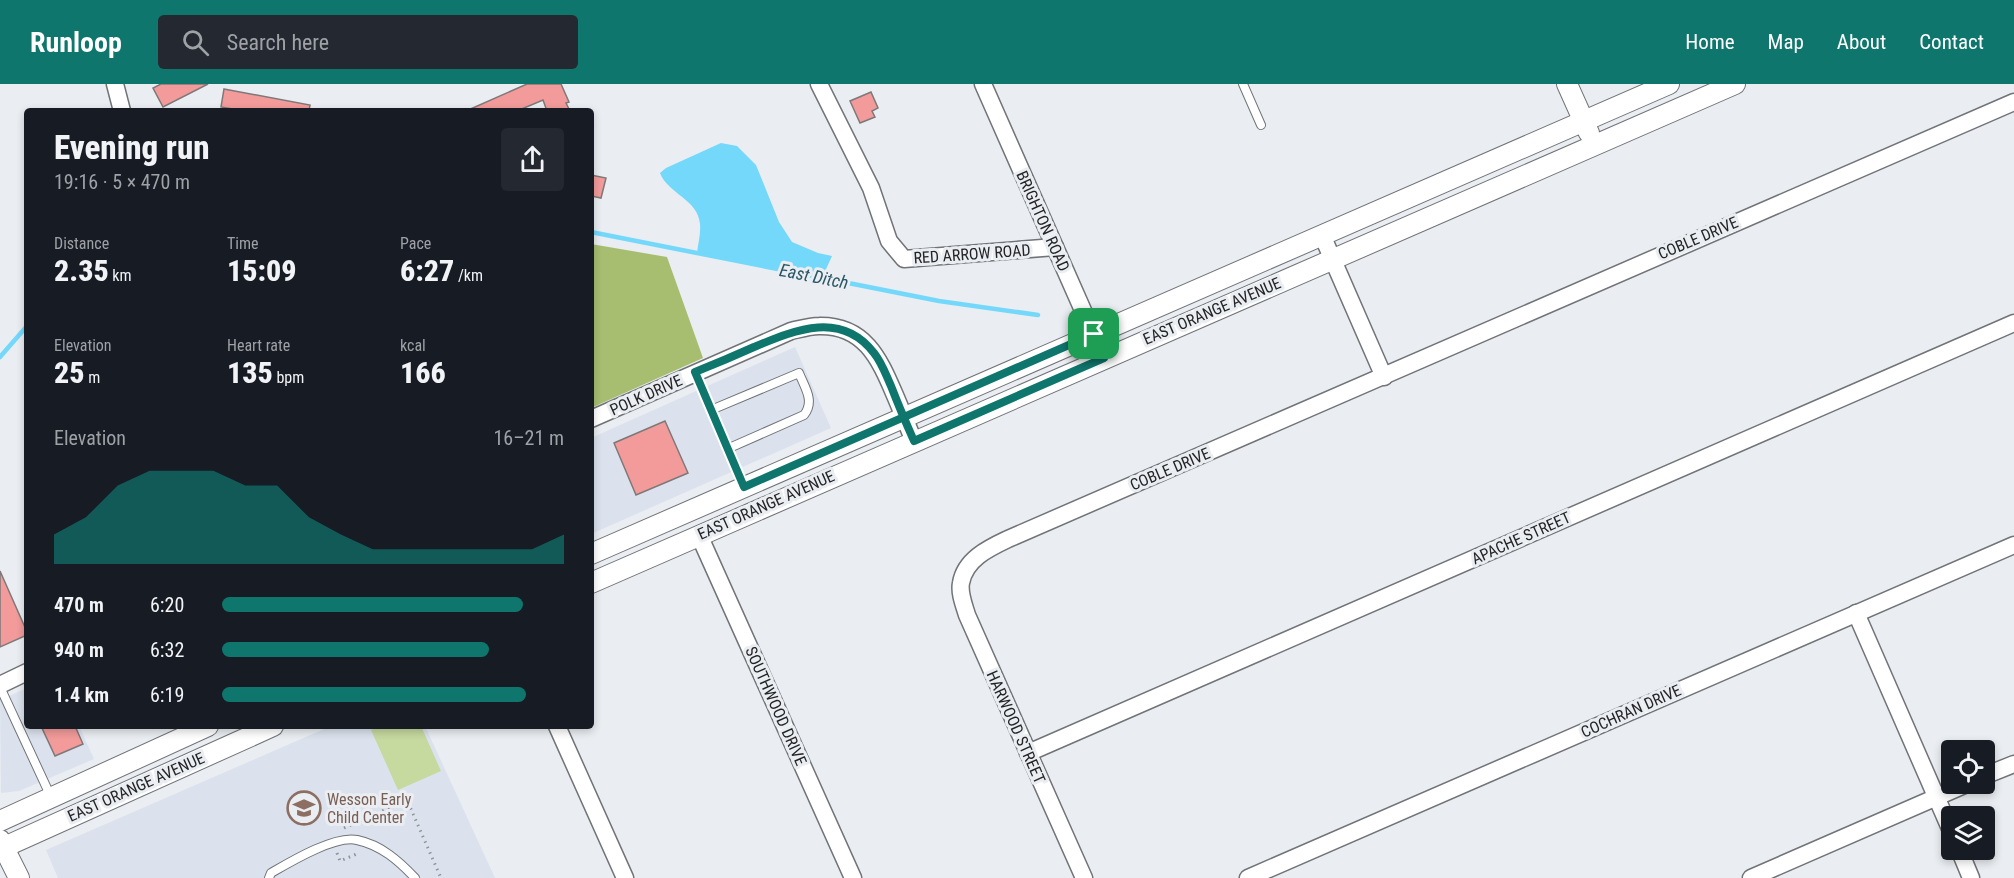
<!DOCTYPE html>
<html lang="en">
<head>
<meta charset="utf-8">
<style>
  body { margin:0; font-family:"Roboto Condensed",sans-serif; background:#242831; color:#f1f3f6; height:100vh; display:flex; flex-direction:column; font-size:22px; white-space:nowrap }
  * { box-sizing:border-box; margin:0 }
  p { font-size:20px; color:#9ea1a6 }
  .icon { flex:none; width:33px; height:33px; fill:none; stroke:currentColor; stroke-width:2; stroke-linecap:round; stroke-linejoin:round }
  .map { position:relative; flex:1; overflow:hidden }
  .sheet { position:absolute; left:24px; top:24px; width:570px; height:621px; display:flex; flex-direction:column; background:#171b24; border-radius:6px; box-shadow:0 3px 9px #0003 }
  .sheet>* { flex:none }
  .tools { position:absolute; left:1941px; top:656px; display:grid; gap:12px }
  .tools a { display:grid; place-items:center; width:54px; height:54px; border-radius:6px; background:#171b24; box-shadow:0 3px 9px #0003; font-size:30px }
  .pin { position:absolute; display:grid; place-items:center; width:51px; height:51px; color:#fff; margin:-26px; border-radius:12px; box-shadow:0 3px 9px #0006 }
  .round { display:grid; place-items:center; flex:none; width:63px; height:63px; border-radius:6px; background:#242831 }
  .overview { display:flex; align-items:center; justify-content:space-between; height:102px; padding:0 30px }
  h1 { font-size:33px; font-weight:800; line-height:45px }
  .stats { display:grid; grid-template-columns:repeat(3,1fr); gap:9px; height:102px; padding:6px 30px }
  .stats div { display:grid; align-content:center }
  .stats b { font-size:30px; font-weight:800 }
  .stats small { font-size:16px; font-weight:400 }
  .stats p { font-size:16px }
  .chart { height:168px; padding:12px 30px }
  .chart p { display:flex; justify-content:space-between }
  .chart svg { width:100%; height:108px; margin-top:6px; fill:#0f766e; opacity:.7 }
  ul { padding:0 30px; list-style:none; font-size:20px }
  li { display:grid; grid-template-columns:96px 72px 1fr; align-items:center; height:45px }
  li i { height:15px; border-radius:8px; background:#0f766e }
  header { display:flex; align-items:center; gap:36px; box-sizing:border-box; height:84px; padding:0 30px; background:#0f766e; color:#fff }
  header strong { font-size:28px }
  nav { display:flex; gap:33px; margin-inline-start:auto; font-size:21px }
  .search { width:420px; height:54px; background:#242831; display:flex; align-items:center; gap:15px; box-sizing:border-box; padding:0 21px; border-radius:6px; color:#9ea1a6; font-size:22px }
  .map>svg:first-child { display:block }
  .built { fill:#dbe2ed }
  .green { fill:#c6d99f }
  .forest { fill:#a7be71 }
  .water { fill:#73d8fa }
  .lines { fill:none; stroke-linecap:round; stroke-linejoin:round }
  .stream { stroke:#73d8fa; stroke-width:4.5 }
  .building { fill:#f29b9a; stroke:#7e7878; stroke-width:1.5 }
  .service-casing { stroke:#707377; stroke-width:10 }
  .minor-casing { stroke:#707377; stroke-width:19 }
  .tertiary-casing { stroke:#707377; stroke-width:22 }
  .path { stroke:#909296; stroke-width:3; stroke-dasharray:1.5 4.5; stroke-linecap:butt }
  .service { stroke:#fff; stroke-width:8 }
  .minor { stroke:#fff; stroke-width:16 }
  .tertiary { stroke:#fff; stroke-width:20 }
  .route-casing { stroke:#fff; stroke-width:12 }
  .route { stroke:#0f766e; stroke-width:8 }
  .labels { text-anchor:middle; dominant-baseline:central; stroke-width:6; stroke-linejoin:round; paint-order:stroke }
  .street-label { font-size:16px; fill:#232426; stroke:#eaedf1 }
  .education-label { font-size:16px; fill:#785e54; stroke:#eaedf1; text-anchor:start }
  .water-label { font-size:18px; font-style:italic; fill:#2a5665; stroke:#eaedf1 }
</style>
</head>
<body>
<header>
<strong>Runloop</strong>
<div class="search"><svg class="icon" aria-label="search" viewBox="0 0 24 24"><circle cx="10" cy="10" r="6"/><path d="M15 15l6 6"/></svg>Search here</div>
<nav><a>Home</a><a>Map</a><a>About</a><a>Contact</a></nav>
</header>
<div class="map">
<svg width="2014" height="794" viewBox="0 0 2014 794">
  <rect width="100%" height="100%" fill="#eaedf1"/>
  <!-- built -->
  <g class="built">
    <polygon points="795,263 831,344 591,450 591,354"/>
    <polygon points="27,604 27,642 79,642 94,675 19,707 1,709 0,616"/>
    <polygon points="331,642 425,642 495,794 58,794 46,766"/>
  </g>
  <!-- green -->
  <polygon class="green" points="380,642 421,642 441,687 398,706 371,646"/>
  <!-- forest -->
  <polygon class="forest" points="591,160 667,173 703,274 591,324"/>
  <!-- water -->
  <path class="water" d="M721,59L737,62L756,81L779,138L792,158L818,169L832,172L822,194L697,169C698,160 701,149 700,140C698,115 668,110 660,89L666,84Z"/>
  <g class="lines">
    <!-- stream -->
    <g class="stream">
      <polyline points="591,148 939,217 1038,231"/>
      <polyline points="0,273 27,242"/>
    </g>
  </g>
  <!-- building -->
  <g class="building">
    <polygon points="161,0 208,0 163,23 153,4"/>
    <polygon points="527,0 561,0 569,18 566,19 570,27 547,27 543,16 517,27 466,27"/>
    <polygon points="224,5 310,21 309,27 244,27 221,23"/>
    <polygon points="871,8 878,24 872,27 875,33 860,39 850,17"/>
    <polygon points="591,91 606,94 601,114 591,112"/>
    <polygon points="665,337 688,389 636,411 614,359"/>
    <polygon points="0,487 27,548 27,551 0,563"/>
    <polygon points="41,642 75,642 83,660 55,672"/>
  </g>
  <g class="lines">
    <defs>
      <g id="service">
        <polyline points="1243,0 1261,41"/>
        <polyline points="695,288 744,402"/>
        <path d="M711,326L799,289C805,304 815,317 804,331L727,365"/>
        <polyline points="0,603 51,713"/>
        <path d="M269,794L271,789C290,778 335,751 357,756C381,761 399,777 415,794"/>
      </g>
      <g id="minor">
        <polyline points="115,0 122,27"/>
        <polyline points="819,0 871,104 889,157 904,175 1055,163"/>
        <polyline points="983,0 1104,274"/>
        <polyline points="1322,151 1384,293"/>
        <path d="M591,335L791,247C800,245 810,242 819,242C864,241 879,274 894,309C901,325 907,341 914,357"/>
        <polyline points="699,451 853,794"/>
        <polyline points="1856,529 1952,749"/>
        <polyline points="0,601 27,588"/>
        <polyline points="557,642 625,794"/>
        <polyline points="1028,669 2014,239"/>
        <polyline points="1984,692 2014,680"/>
        <polyline points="1959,765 1971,794"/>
        <path d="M1084,794L967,531C964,521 959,509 961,499C965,475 989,464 1008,455L2014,18"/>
        <polyline points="1248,794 2014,461"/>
        <polyline points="1751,794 1969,699"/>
      </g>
      <g id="tertiary">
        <polyline points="1567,0 1589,49"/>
        <polyline points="591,470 1669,0"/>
        <polyline points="591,499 1735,0"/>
        <polyline points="0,737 208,642"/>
        <polyline points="0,756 19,794"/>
        <polyline points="0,765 273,642"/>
      </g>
    </defs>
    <!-- service casing -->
    <use href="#service" class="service-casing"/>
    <!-- minor casing -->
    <use href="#minor" class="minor-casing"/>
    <!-- tertiary casing -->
    <use href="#tertiary" class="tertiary-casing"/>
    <!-- path -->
    <g class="path">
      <polyline points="344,744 407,716 441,794"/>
      <polyline points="337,769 340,777 359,769"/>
    </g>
    <!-- service -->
    <use href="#service" class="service"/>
    <!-- minor -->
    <use href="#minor" class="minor"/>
    <!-- tertiary -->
    <use href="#tertiary" class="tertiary"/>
  </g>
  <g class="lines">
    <defs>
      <path id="route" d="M1094,250L744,403L695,288C715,280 734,272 754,263C795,246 841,226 874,269C882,279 886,291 891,302C898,320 906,339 914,357L1104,274L1094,250"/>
    </defs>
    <!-- route casing -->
    <use href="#route" class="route-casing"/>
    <!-- route -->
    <use href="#route" class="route"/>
  </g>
  <!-- icons -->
  <defs>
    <symbol id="school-ring" viewBox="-11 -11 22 22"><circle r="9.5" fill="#eaedf1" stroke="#8d6e63" stroke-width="1.5"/><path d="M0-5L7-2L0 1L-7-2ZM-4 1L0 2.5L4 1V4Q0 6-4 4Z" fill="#8d6e63"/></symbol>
  </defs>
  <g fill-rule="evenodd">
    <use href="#school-ring" x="285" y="705" width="38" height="38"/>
  </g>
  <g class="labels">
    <!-- street labels -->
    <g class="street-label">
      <text transform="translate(1043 137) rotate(66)">BRIGHTON ROAD</text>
      <text transform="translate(1698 154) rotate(-23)">COBLE DRIVE</text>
      <text transform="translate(972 170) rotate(-4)">RED ARROW ROAD</text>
      <text transform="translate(1212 227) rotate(-23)">EAST ORANGE AVENUE</text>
      <text transform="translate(646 311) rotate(-24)">POLK DRIVE</text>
      <text transform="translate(1170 385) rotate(-23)">COBLE DRIVE</text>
      <text transform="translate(766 421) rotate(-24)">EAST ORANGE AVENUE</text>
      <text transform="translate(1521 454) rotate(-24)">APACHE STREET</text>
      <text transform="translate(776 622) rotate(66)">SOUTHWOOD DRIVE</text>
      <text transform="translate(1631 627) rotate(-24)">COCHRAN DRIVE</text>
      <text transform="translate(1016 643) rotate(66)">HARWOOD STREET</text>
      <text transform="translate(136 703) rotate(-24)">EAST ORANGE AVENUE</text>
    </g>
    <!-- education labels -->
    <g class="education-label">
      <text x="327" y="715">Wesson Early<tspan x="327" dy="18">Child Center</tspan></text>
    </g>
    <!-- water labels -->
    <g class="water-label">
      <text transform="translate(814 192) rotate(11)">East Ditch</text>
    </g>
  </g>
</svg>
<div class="tools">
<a><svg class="icon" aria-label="locate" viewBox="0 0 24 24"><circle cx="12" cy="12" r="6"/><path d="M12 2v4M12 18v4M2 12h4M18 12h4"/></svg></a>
<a><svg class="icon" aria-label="layers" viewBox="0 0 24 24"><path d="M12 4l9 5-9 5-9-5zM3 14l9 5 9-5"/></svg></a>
</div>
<div class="pin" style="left:1094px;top:250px;background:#1e9e55"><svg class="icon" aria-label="arrive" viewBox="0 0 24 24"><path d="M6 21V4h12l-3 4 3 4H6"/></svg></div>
<section class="sheet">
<div class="overview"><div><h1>Evening run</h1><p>19:16 · 5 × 470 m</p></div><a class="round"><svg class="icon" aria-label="share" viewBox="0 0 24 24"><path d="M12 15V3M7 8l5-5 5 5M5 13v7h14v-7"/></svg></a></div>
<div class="stats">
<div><p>Distance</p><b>2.35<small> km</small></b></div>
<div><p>Time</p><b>15:09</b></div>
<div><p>Pace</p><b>6:27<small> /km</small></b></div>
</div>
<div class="stats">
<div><p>Elevation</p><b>25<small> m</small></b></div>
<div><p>Heart rate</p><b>135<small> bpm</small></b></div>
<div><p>kcal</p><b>166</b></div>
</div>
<div class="chart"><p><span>Elevation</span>16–21 m</p>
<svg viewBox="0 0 160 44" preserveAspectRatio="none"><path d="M0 44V32L10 25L20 12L30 6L40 6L50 6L60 12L70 12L80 25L90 32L100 38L110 38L120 38L130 38L140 38L150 38L160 32V44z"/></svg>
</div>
<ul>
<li><b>470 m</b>6:20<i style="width:88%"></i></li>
<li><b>940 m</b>6:32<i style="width:78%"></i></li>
<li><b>1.4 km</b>6:19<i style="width:89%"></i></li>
</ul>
</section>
</div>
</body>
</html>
